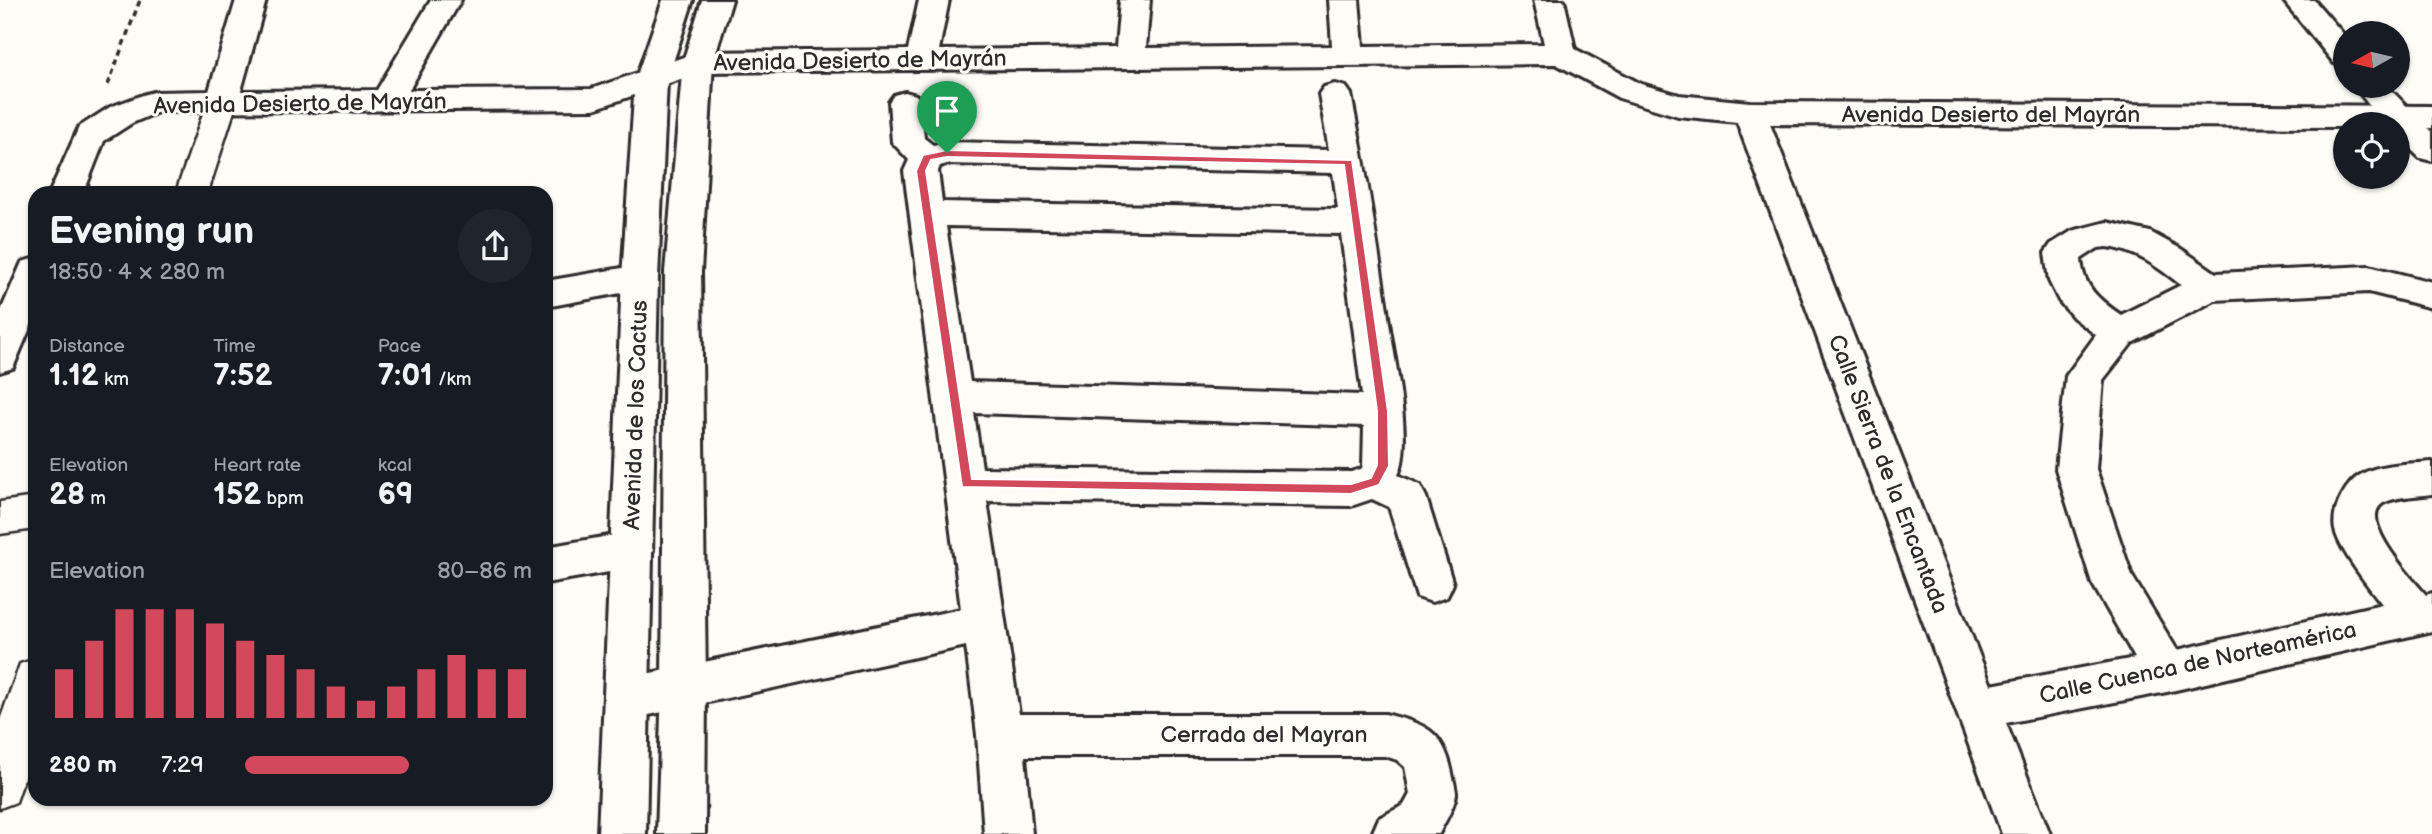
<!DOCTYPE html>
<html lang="en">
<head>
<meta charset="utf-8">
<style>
  body { margin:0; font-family:"Balsamiq Sans",sans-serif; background:#20242c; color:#f1f3f6; height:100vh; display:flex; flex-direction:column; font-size:26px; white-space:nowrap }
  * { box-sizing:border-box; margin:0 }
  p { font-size:23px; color:#9ea1a6 }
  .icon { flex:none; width:38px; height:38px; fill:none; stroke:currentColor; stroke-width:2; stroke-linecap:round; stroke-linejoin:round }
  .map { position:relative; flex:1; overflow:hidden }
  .details { position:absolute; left:28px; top:186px; width:525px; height:620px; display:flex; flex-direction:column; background:#171b24; border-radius:21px; box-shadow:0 2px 5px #0004 }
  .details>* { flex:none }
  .needle { width:46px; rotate:262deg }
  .controls { position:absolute; left:2333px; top:21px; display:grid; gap:14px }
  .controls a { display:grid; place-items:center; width:77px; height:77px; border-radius:50%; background:#171b24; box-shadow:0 2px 5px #0004; font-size:35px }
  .pin { position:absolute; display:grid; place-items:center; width:60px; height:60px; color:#fff; margin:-72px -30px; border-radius:50% 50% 50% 0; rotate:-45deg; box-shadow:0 0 7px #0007 }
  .pin .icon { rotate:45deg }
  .round { display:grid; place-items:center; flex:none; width:74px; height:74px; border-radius:37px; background:#20242c }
  .summary { display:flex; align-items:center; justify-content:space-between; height:119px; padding:0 21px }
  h1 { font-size:38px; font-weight:700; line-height:52px }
  .stats { display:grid; grid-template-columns:repeat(3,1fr); gap:10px; height:119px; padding:7px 21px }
  .stats div { display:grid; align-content:center }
  .stats b { font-size:30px; font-weight:700 }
  .stats small { font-size:19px; font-weight:400 }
  .stats p { font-size:19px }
  .chart { height:196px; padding:14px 21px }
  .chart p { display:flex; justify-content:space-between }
  .chart svg { width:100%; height:126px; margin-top:7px; stroke:#d1495b; stroke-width:6 }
  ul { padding:0 21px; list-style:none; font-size:23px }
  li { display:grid; grid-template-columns:112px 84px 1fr; align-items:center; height:52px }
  li i { height:18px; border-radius:9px; background:#d1495b }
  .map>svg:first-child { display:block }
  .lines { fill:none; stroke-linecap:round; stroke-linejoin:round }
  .pedestrian-casing { stroke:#2b2b2b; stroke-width:5 }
  .minor-casing { stroke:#2b2b2b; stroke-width:6 }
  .tertiary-casing { stroke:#2b2b2b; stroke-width:6 }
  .path { stroke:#2b2b2b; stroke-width:3.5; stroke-dasharray:6 4.5; stroke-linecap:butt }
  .pedestrian { fill:#fdfcf7; fill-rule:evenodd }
  .minor { fill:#fdfcf7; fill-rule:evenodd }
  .tertiary { fill:#fdfcf7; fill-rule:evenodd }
  .route { fill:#d1495b; stroke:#fff; stroke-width:2; fill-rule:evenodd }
  .labels { text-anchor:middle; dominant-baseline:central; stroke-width:6; stroke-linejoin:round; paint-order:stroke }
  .street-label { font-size:23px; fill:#2b2b2b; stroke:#fdfcf7 }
</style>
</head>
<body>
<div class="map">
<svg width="2432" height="834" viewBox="0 0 2432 834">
  <rect width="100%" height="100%" fill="#fdfcf7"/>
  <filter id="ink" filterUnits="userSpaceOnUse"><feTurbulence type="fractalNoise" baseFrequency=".0143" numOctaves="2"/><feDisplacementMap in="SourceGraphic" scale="14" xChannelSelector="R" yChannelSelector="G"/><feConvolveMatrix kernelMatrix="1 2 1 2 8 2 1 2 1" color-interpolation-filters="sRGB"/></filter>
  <g filter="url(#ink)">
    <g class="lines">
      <defs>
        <g id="pedestrian">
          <polygon points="222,92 233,95 237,102 208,192 176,192 207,102 211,95"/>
          <polygon points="35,497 35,529 0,534 0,502"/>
          <polygon points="35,659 35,746 16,802 0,808 0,720 20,664"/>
        </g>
        <g id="minor">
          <path d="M236,0H266L241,91L377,90L431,0H461L409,90L591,89L698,52L908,50L919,0H949L939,50L1116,48L1120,0H1150L1146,48L1332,46L1329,0H1359L1363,46L1544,44L1534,0H1564L1575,49L1641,84L1679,95L1750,102L2432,106V128L2398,127V124H2345V127L1770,124L1991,685L2135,658L2092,583L2056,469L2066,376L2096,335L2074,318L2059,301L2049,281L2045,253L2051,244L2072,231L2107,222L2150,232L2181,249L2216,273L2369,266L2432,282V308L2369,292L2215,300L2132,343L2103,380L2096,469L2132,576L2177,650L2382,604C2369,587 2340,551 2335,530C2331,511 2345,483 2362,474C2381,463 2411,464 2432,462V494C2418,496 2402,496 2388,501C2350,513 2413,580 2426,595L2432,593V631L2167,692L2006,723L2050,834H2002L1737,122L1678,116L1619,98L1556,64L701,72L594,109L158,112L132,123L104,141L84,192H50L79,127L110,107L143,95L154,92L209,91ZM2107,247C2136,250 2159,268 2181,285L2121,315C2099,300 2083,287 2081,259L2098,248Z"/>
          <path d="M1335,84L1346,87L1351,94C1366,168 1377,242 1388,316C1393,353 1414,443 1398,475L1420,485L1426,497L1453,584L1447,597L1432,602L1417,597L1389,507L1372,499L1351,506L987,501L1019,714H1385C1424,724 1443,729 1452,773C1453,779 1456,788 1456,794C1455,806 1444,823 1439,834H1372L1379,818L1404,805L1410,794L1405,767L1397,760L1385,756H1025L1032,834H984L977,735L966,646L626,720L610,714L604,699L610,684L626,678L961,609L904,171L909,160L892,142L889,102L894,95L905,92L916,95L921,102L924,138L933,145L947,142L1329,150L1319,94L1324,87ZM947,164L1333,173L1338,209L942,202L938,171L940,166ZM946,226L1341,234L1362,395L970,382ZM974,413L1364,426L1363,466L1361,469L1351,472L982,468Z"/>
          <polygon points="35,258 35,316 13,368 0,372 0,313 22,262"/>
          <polygon points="640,265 653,269 658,278 653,287 546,307 546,281"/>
          <polygon points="632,532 647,537 653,550 647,563 632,568 546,583 546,547"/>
        </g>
        <g id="tertiary">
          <polygon points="663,0 693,0 667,81 658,278 646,834 598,834 622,278 635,81"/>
          <polygon points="702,0 732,0 713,62 701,272 706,686 705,834 657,834 662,686 665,272 683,62"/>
          <polygon points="2283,0 2314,0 2345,36 2345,66 2334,63"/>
          <polygon points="2354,86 2387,86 2432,132 2432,161 2420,158 2398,137 2398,124 2384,124"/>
        </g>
      </defs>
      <!-- pedestrian casing -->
      <use href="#pedestrian" class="pedestrian-casing"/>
      <!-- minor casing -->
      <use href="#minor" class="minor-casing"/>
      <!-- tertiary casing -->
      <use href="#tertiary" class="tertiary-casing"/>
      <!-- path -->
      <polyline class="path" points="108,85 140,0"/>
      <!-- pedestrian -->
      <use href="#pedestrian" class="pedestrian"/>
      <!-- minor -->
      <use href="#minor" class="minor"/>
      <!-- tertiary -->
      <use href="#tertiary" class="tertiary"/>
    </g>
  </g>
  <!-- route -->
  <path class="route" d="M947,150L1352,160L1388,411L1389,466L1379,485L1351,494L962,487L916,171L923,155ZM947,157L1344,165L1377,411V465L1371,478L1351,484L972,479L926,171L931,160Z"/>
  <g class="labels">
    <!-- street labels -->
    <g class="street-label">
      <text transform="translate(860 61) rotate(-1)">Avenida Desierto de Mayrán</text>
      <text transform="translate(300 104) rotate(-1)">Avenida Desierto de Mayrán</text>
      <text x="1991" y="115">Avenida Desierto del Mayrán</text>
      <text transform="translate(636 415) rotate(-88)">Avenida de los Cactus</text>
      <text transform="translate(1888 474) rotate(69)">Calle Sierra de la Encantada</text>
      <text transform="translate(2198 663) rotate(-12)">Calle Cuenca de Norteamérica</text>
      <text x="1264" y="735">Cerrada del Mayran</text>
    </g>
  </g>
</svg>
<div class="controls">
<a><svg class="needle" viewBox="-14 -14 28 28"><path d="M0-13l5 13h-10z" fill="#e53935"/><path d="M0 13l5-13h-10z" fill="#9ea1a6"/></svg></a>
<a><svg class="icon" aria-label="locate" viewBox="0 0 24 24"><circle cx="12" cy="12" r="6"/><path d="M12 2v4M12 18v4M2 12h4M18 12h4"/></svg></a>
</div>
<div class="pin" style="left:947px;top:153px;background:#1e9e55"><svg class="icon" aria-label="arrive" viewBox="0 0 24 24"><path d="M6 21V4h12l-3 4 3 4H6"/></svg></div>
<section class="details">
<div class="summary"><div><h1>Evening run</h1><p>18:50 · 4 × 280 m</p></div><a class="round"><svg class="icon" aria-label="share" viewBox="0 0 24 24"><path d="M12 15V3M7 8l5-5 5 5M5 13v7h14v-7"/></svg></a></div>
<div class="stats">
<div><p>Distance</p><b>1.12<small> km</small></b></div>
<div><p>Time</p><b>7:52</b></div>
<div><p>Pace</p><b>7:01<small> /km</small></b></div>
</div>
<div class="stats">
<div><p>Elevation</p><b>28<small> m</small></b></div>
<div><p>Heart rate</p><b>152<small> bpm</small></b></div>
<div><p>kcal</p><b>69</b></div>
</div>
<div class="chart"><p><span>Elevation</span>80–86 m</p>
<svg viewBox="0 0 160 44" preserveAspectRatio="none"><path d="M5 44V27M15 44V17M25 44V6M35 44V6M45 44V6M55 44V11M65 44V17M75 44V22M85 44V27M95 44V33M105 44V38M115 44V33M125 44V27M135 44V22M145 44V27M155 44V27"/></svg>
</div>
<ul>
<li><b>280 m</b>7:29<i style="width:57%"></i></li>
</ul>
</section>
</div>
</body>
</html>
